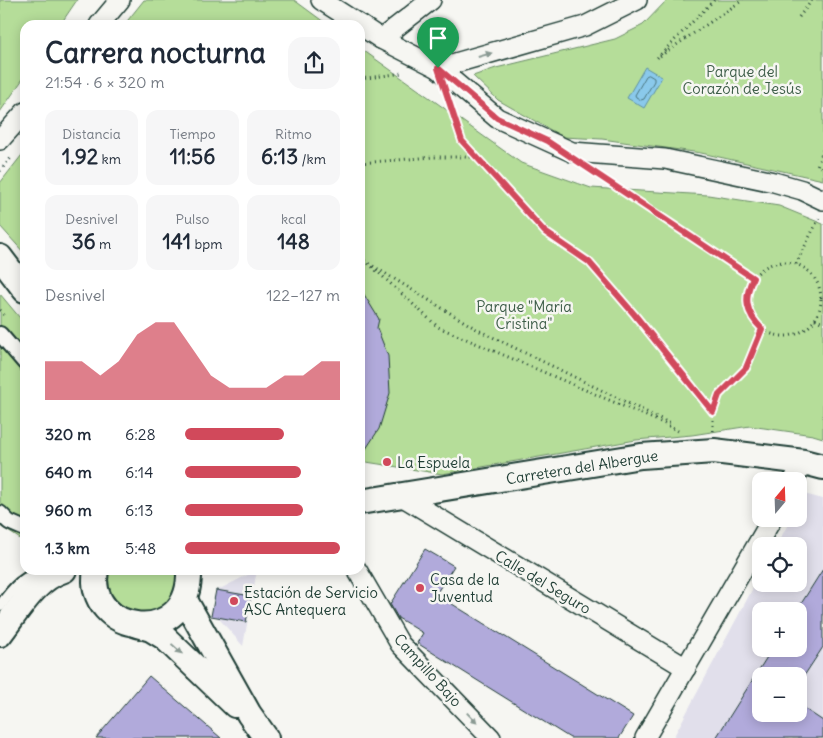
<!DOCTYPE html>
<html lang="es">
<head>
<meta charset="utf-8">
<style>
  body { margin:0; font-family:Delius,sans-serif; background:#f6f6f7; color:#1f2937; height:100vh; display:flex; flex-direction:column; font-size:19px; white-space:nowrap }
  * { box-sizing:border-box; margin:0 }
  p { font-size:16px; color:#747a83 }
  .icon { flex:none; width:28px; height:28px; fill:none; stroke:currentColor; stroke-width:2; stroke-linecap:round; stroke-linejoin:round }
  .map { position:relative; flex:1; overflow:hidden }
  .panel { position:absolute; left:20px; top:20px; width:345px; height:555px; display:flex; flex-direction:column; background:#fff; border-radius:15px; box-shadow:0 2px 12px #0003 }
  .panel>* { flex:none }
  .needle { width:32px; rotate:19deg }
  .controls { position:absolute; left:752px; top:472px; display:grid; gap:10px }
  .controls a { display:grid; place-items:center; width:55px; height:55px; border-radius:10px; background:#fff; box-shadow:0 2px 12px #0003; font-size:25px }
  .pin { position:absolute; display:grid; place-items:center; width:42px; height:42px; color:#fff; margin:-51px -21px; border-radius:50% 50% 50% 0; rotate:-45deg; box-shadow:0 0 5px #0007 }
  .pin .icon { rotate:45deg }
  .round { display:grid; place-items:center; flex:none; width:52px; height:52px; border-radius:15px; background:#f6f6f7 }
  .head { display:flex; align-items:center; justify-content:space-between; height:85px; padding:0 25px }
  h1 { font-size:28px; font-weight:700; line-height:38px }
  .metrics { display:grid; grid-template-columns:repeat(3,1fr); gap:8px; height:85px; padding:5px 25px }
  .metrics div { display:grid; align-content:center; border-radius:12px; background:#f6f6f7; text-align:center }
  .metrics b { font-size:21px; font-weight:700 }
  .metrics small { font-size:14px; font-weight:400 }
  .metrics p { font-size:14px }
  .chart { height:140px; padding:10px 25px }
  .chart p { display:flex; justify-content:space-between }
  .chart svg { width:100%; height:90px; margin-top:5px; fill:#d1495b; opacity:.7 }
  ul { padding:0 25px; list-style:none; font-size:16px }
  li { display:grid; grid-template-columns:80px 60px 1fr; align-items:center; height:38px }
  li i { height:12px; border-radius:6px; background:#d1495b }
  .map>svg:first-child { display:block }
  .built { fill:#e1dfeb; fill-rule:evenodd }
  .green { fill:#b5dd99; stroke:#6a8d66 }
  .water { fill:#8ac9eb; stroke:#5f91a2 }
  .lines { fill:none; stroke-linecap:round; stroke-linejoin:round }
  .shore { stroke:#4a757d; stroke-width:1 }
  .building { fill:#b1aadb; stroke:#1f3d34 }
  .service-casing { stroke:#1f3d34; stroke-width:14 }
  .pedestrian-casing { stroke:#1f3d34; stroke-width:18 }
  .minor-casing { stroke:#1f3d34; stroke-width:22 }
  .tertiary-casing { stroke:#1f3d34; stroke-width:28 }
  .path { stroke:#1f3d34; stroke-width:3; stroke-dasharray:1 4; stroke-linecap:butt }
  .service { stroke:#f6f6f2; stroke-width:10 }
  .pedestrian { stroke:#f6f6f2; stroke-width:14 }
  .minor { stroke:#f6f6f2; stroke-width:19 }
  .tertiary { stroke:#f6f6f2; stroke-width:24 }
  .oneway { fill:#8a9a93 }
  .route-casing { stroke:#fff; stroke-width:10 }
  .route { stroke:#d1495b; stroke-width:6 }
  .poi-dot { fill:#d1495b; stroke:#f6f6f2; stroke-width:2 }
  .labels { text-anchor:middle; dominant-baseline:central; stroke-width:5; stroke-linejoin:round; paint-order:stroke }
  .park-label { font-size:15px; fill:#3d5d48; stroke:#f6f6f2 }
  .poi-label { font-size:15px; fill:#1f3d34; stroke:#f6f6f2; text-anchor:start }
  .street-label { font-size:15px; fill:#1f3d34; stroke:#f6f6f2 }
</style>
</head>
<body>
<div class="map">
<svg width="823" height="738" viewBox="0 0 823 738">
  <rect width="100%" height="100%" fill="#f6f6f2"/>
  <filter id="ink" filterUnits="userSpaceOnUse"><feTurbulence type="fractalNoise" baseFrequency=".02" numOctaves="2"/><feDisplacementMap in="SourceGraphic" scale="10" xChannelSelector="R" yChannelSelector="G"/><feConvolveMatrix kernelMatrix="1 2 1 2 8 2 1 2 1" color-interpolation-filters="sRGB"/></filter>
  <g filter="url(#ink)">
    <!-- built -->
    <g class="built">
      <path d="M804,494L823,499V738H673L761,573V584H799V546H776L791,519H799V504ZM761,611H799V649H761ZM761,676H799V714H761Z"/>
      <polygon points="257,570 243,646 214,613 218,590"/>
    </g>
    <!-- green -->
    <g class="green">
      <polygon points="0,0 77,0 60,25 25,25 25,76 0,112"/>
      <polygon points="144,0 294,0 328,25 124,25"/>
      <polygon points="667,0 823,0 823,180 701,153 602,139 563,137 498,100 473,76 496,68 615,39 643,25"/>
      <polygon points="360,48 521,163 591,188 708,195 779,206 823,224 823,438 813,435 750,426 692,435 636,440 442,474 360,461"/>
      <polygon points="25,151 25,254 0,226 0,183"/>
      <polygon points="0,294 25,324 25,542 0,526"/>
      <polygon points="104,570 181,570 175,600 153,616 126,614 108,597"/>
    </g>
    <!-- water -->
    <polygon class="water" points="645,67 662,77 644,108 627,98"/>
    <g class="lines">
      <!-- shore -->
      <polygon class="shore" points="649,75 654,78 654,81 644,99 641,100 636,97 635,95 646,76"/>
    </g>
    <!-- building -->
    <g class="building">
      <polygon points="360,288 379,319 377,328 388,356 390,393 379,429 360,458"/>
      <polygon points="425,549 454,566 436,594 633,716 619,738 570,738 417,643 423,633 398,618 390,604"/>
      <polygon points="823,569 823,647 804,676 761,676 761,714 799,714 799,705 823,721 823,738 716,738 772,649 799,649 799,607"/>
      <polygon points="216,590 251,596 246,622 211,616"/>
      <polygon points="149,676 221,738 96,738"/>
    </g>
    <g class="lines">
      <defs>
        <path id="service" d="M0,606C13,588 24,574 47,571"/>
        <g id="pedestrian">
          <polyline points="0,334 25,363"/>
          <polyline points="0,513 9,522 25,529"/>
        </g>
        <g id="minor">
          <polyline points="321,0 360,25"/>
          <polyline points="99,25 120,0"/>
          <polyline points="360,25 381,39 438,68 497,118 572,152 665,159 774,182 802,190 823,200"/>
          <polyline points="381,39 431,0"/>
          <polyline points="438,68 585,26 637,0"/>
          <polyline points="0,140 25,112"/>
          <polyline points="793,481 804,462"/>
          <polyline points="400,495 686,668"/>
          <polyline points="357,570 400,644 491,738"/>
          <polyline points="645,738 772,519"/>
        </g>
        <g id="tertiary">
          <polyline points="0,257 25,290"/>
          <polyline points="360,502 641,456 714,451 804,462 823,467"/>
          <path d="M96,570C84,635 192,650 189,570"/>
          <polyline points="185,600 249,714 266,738"/>
          <polyline points="137,625 151,629 164,637 235,705"/>
          <path d="M0,634C18,611 35,579 64,570"/>
        </g>
      </defs>
      <!-- service casing -->
      <use href="#service" class="service-casing"/>
      <!-- pedestrian casing -->
      <use href="#pedestrian" class="pedestrian-casing"/>
      <!-- minor casing -->
      <use href="#minor" class="minor-casing"/>
      <!-- tertiary casing -->
      <use href="#tertiary" class="tertiary-casing"/>
      <!-- path -->
      <g class="path">
        <polyline points="714,0 657,58 743,0"/>
        <polyline points="799,17 812,0"/>
        <polyline points="360,79 403,73"/>
        <polyline points="450,104 462,141 545,232 589,262 634,315 713,411"/>
        <polyline points="823,150 817,166 823,169"/>
        <polyline points="360,163 433,157 475,157"/>
        <polyline points="0,171 11,158"/>
        <polyline points="596,174 753,278"/>
        <polyline points="360,258 368,263 438,327 665,424 678,431"/>
        <circle cx="784" cy="299" r="37"/>
        <polyline points="796,264 819,218"/>
        <polyline points="373,266 478,330 671,424"/>
        <polyline points="0,310 6,318"/>
        <polyline points="815,319 823,323"/>
        <polyline points="713,431 713,411 719,395 746,368 762,329"/>
      </g>
      <!-- service -->
      <use href="#service" class="service"/>
      <!-- pedestrian -->
      <use href="#pedestrian" class="pedestrian"/>
      <!-- minor -->
      <use href="#minor" class="minor"/>
      <!-- tertiary -->
      <use href="#tertiary" class="tertiary"/>
    </g>
    <!-- one-way arrows -->
    <defs><path id="oneway-solid" d="M-6-.8H1V-3.2L6.5 0L1 3.2V.8H-6Z" transform="scale(1.25)"/></defs>
    <g class="oneway">
      <use href="#oneway-solid" transform="translate(485 55) rotate(-16)"/>
      <use href="#oneway-solid" transform="translate(177 649) rotate(43)"/>
      <use href="#oneway-solid" transform="translate(472 718) rotate(46)"/>
    </g>
  </g>
  <g class="lines" filter="url(#ink)">
    <defs>
      <path id="route" d="M438,68L497,118L547,141L753,278C743,299 746,313 762,329L746,368L719,395L713,412L634,314L589,262L545,232L462,141Z"/>
    </defs>
    <!-- route casing -->
    <use href="#route" class="route-casing"/>
    <!-- route -->
    <use href="#route" class="route"/>
  </g>
  <!-- markers -->
  <g class="poi-dot">
    <circle cx="387" cy="462" r="5"/>
    <circle cx="420" cy="588" r="5"/>
    <circle cx="234" cy="601" r="5"/>
  </g>
  <g class="labels">
    <!-- park labels -->
    <g class="park-label">
      <text x="742" y="71">Parque del<tspan x="742" dy="17">Corazón de Jesús</tspan></text>
      <text x="524" y="306">Parque "María<tspan x="524" dy="17">Cristina"</tspan></text>
    </g>
    <!-- poi labels -->
    <g class="poi-label">
      <text x="397" y="462">La Espuela</text>
      <text x="430" y="579">Casa de la<tspan x="430" dy="17">Juventud</tspan></text>
      <text x="244" y="592">Estación de Servicio<tspan x="244" dy="17">ASC Antequera</tspan></text>
    </g>
    <!-- street labels -->
    <g class="street-label">
      <text transform="translate(582 467) rotate(-9)">Carretera del Albergue</text>
      <text transform="translate(543 582) rotate(31)">Calle del Seguro</text>
      <text transform="translate(428 670) rotate(48)">Campillo Bajo</text>
    </g>
  </g>
</svg>
<div class="controls">
<a><svg class="needle" viewBox="-14 -14 28 28"><path d="M0-13l5 13h-10z" fill="#e53935"/><path d="M0 13l5-13h-10z" fill="#747a83"/></svg></a>
<a><svg class="icon" aria-label="locate" viewBox="0 0 24 24"><circle cx="12" cy="12" r="6"/><path d="M12 2v4M12 18v4M2 12h4M18 12h4"/></svg></a>
<a>+</a>
<a>−</a>
</div>
<div class="pin" style="left:438px;top:68px;background:#1e9e55"><svg class="icon" aria-label="arrive" viewBox="0 0 24 24"><path d="M6 21V4h12l-3 4 3 4H6"/></svg></div>
<section class="panel">
<div class="head"><div><h1>Carrera nocturna</h1><p>21:54 · 6 × 320 m</p></div><a class="round"><svg class="icon" aria-label="share" viewBox="0 0 24 24"><path d="M12 15V3M7 8l5-5 5 5M5 13v7h14v-7"/></svg></a></div>
<div class="metrics">
<div><p>Distancia</p><b>1.92<small> km</small></b></div>
<div><p>Tiempo</p><b>11:56</b></div>
<div><p>Ritmo</p><b>6:13<small> /km</small></b></div>
</div>
<div class="metrics">
<div><p>Desnivel</p><b>36<small> m</small></b></div>
<div><p>Pulso</p><b>141<small> bpm</small></b></div>
<div><p>kcal</p><b>148</b></div>
</div>
<div class="chart"><p><span>Desnivel</span>122–127 m</p>
<svg viewBox="0 0 160 44" preserveAspectRatio="none"><path d="M0 44V25L10 25L20 25L30 32L40 25L50 12L60 6L70 6L80 19L90 32L100 38L110 38L120 38L130 32L140 32L150 25L160 25V44z"/></svg>
</div>
<ul>
<li><b>320 m</b>6:28<i style="width:64%"></i></li>
<li><b>640 m</b>6:14<i style="width:75%"></i></li>
<li><b>960 m</b>6:13<i style="width:76%"></i></li>
<li><b>1.3 km</b>5:48<i style="width:100%"></i></li>
</ul>
</section>
</div>
</body>
</html>
